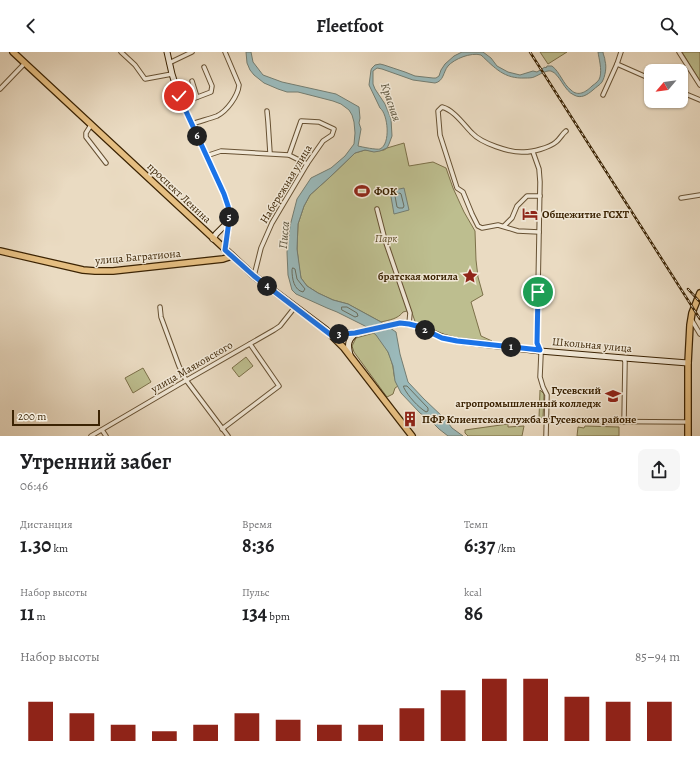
<!DOCTYPE html>
<html lang="ru">
<head>
<meta charset="utf-8">
<style>
  body { margin:0; font-family:Alegreya,serif; background:#f6f6f6; color:#202124; height:100vh; display:flex; flex-direction:column; font-size:15px; white-space:nowrap }
  * { box-sizing:border-box; margin:0 }
  p { font-size:13px; color:#757577 }
  .icon { flex:none; width:22px; height:22px; fill:none; stroke:currentColor; stroke-width:2; stroke-linecap:round; stroke-linejoin:round }
  .map { position:relative; height:384px; overflow:hidden }
  .drawer { display:flex; flex-direction:column; background:#fff; flex:1 }
  .drawer>* { flex:none }
  .needle { width:26px; rotate:241deg }
  .fabs { position:absolute; left:644px; top:12px; display:grid; gap:8px }
  .fabs a { display:grid; place-items:center; width:44px; height:44px; border-radius:8px; background:#fff; box-shadow:0 1px 3px #0004; font-size:20px }
  .scale { position:absolute; left:12px; bottom:10px; width:88px; box-sizing:border-box; padding-left:4px; border:2px solid #3b2303; border-top:0; font-size:11px; line-height:14px; white-space:nowrap; color:#3b2303; -webkit-text-stroke:3px #f1e8d7; paint-order:stroke }
  .pin { position:absolute; display:grid; place-items:center; width:34px; height:34px; color:#fff; margin:-17px; border:2px solid #fff; border-radius:50%; box-shadow:0 1px 4px #0007 }
  .km { position:absolute; width:20px; height:20px; margin:-10px; border-radius:50%; background:#222; color:#fff; font-size:11px; line-height:20px; text-align:center }
  .round { display:grid; place-items:center; flex:none; width:42px; height:42px; border-radius:8px; background:#f6f6f6 }
  .summary { display:flex; align-items:center; justify-content:space-between; height:68px; padding:0 20px }
  h1 { font-size:22px; font-weight:700; line-height:30px }
  .figures { display:grid; grid-template-columns:repeat(3,1fr); gap:6px; height:68px; padding:4px 20px }
  .figures div { display:grid; align-content:center }
  .figures b { font-size:20px; font-weight:700 }
  .figures small { font-size:11px; font-weight:400 }
  .figures p { font-size:11px }
  .chart { height:112px; padding:8px 20px }
  .chart p { display:flex; justify-content:space-between }
  .chart svg { width:100%; height:72px; margin-top:4px; stroke:#8f2418; stroke-width:6 }
  header { display:flex; justify-content:space-between; align-items:center; height:52px; padding:0 20px; background:#fff; font-size:18px; font-weight:700 }
  .map>svg:first-child { display:block }
  .green { fill:#bdbe8f; stroke:#7c7049 }
  .water { fill:#9ab9ba; stroke:#747d71 }
  .lines { fill:none; stroke-linecap:round; stroke-linejoin:round }
  .shore { stroke:#6a6e5e; stroke-width:1 }
  .minor-casing { stroke:#675133; stroke-width:5.5 }
  .secondary-casing { stroke:#3b2303; stroke-width:7 }
  .primary-casing { stroke:#3b2303; stroke-width:8 }
  .minor { stroke:#f1e8d7; stroke-width:3.5 }
  .secondary { stroke:#f1e8d7; stroke-width:5 }
  .primary { stroke:#e5be81; stroke-width:5.5 }
  .rail-casing { stroke:#3b2303; stroke-width:2.5 }
  .rail { stroke:#f1e8d7; stroke-width:1; stroke-dasharray:3; stroke-linecap:butt }
  .route-casing { stroke:#fff; stroke-width:8 }
  .route { stroke:#1a73e8; stroke-width:5 }
  .labels { text-anchor:middle; dominant-baseline:central; stroke-width:3; stroke-linejoin:round; paint-order:stroke }
  .street-label { font-size:11px; fill:#3b2303; stroke:#f1e8d7 }
  .poi-label { font-size:11px; font-weight:bold; fill:#3b2303; stroke:#f1e8d7; text-anchor:start }
  .park-label { font-size:11px; font-style:italic; fill:#5c4a26; stroke:#f1e8d7 }
  .water-label { font-size:12px; font-style:italic; fill:#58503a; stroke:#f1e8d7 }
</style>
</head>
<body>
<header><svg class="icon" aria-label="back" viewBox="0 0 24 24"><path d="M15 5l-7 7 7 7"/></svg>Fleetfoot<svg class="icon" aria-label="search" viewBox="0 0 24 24"><circle cx="10" cy="10" r="6"/><path d="M15 15l6 6"/></svg></header>
<div class="map">
<svg width="700" height="384" viewBox="0 0 700 384">
  <rect width="100%" height="100%" fill="#eadbc2"/>
  <filter id="stains"><feTurbulence type="fractalNoise" baseFrequency=".005" numOctaves="4"/><feColorMatrix values="0 0 0 0 .2 0 0 0 0 .09 0 0 0 0 .02 0 0 0 .5 -.17"/></filter>
  <radialGradient id="worn" r=".72"><stop offset=".6" stop-color="#630" stop-opacity="0"/><stop offset="1" stop-color="#630" stop-opacity=".3"/></radialGradient>
  <!-- green -->
  <g class="green">
    <polygon points="540,0 567,0 548,12"/>
    <polygon points="682,0 700,0 700,29"/>
    <path d="M404,91L409,114L433,110L446,116L453,136L464,160L475,179L476,208L478,225L483,243L471,250L481,284L492,289L451,285L417,275L411,258L403,260C398,267 389,268 381,270L348,252L333,248L318,241L307,234L301,226L299,215L297,197L298,172L304,154L310,143L330,125L355,101L365,98L372,99L384,98L387,96Z"/>
    <path d="M374,281C384,289 390,302 393,315C394,322 394,327 398,334L395,336L393,342L387,345L354,300L352,294L356,286Z"/>
    <polygon points="246,305 253,314 239,325 232,316"/>
    <polygon points="143,316 151,330 133,341 125,326"/>
    <polygon points="540,338 544,342 543,366 539,366"/>
    <polygon points="508,372 508,375 524,374 522,384 468,384 465,381 465,378"/>
    <polygon points="585,374 619,375 619,384 577,384 578,375 584,376"/>
  </g>
  <!-- water -->
  <g class="water">
    <path d="M246,0H251L253,10L263,23L282,30L336,42L359,55L360,66L359,71L361,77L358,94C362,95 377,98 380,97C391,92 388,62 380,56L369,33L371,18L372,16L375,13L380,12L384,13L405,20L415,24L433,26H436L439,24L441,18L445,12L454,4L462,0H483L491,6L497,14L508,20L520,23L533,19L537,20L545,15L546,16L547,14H552C560,20 563,32 571,38C578,45 586,40 592,34C596,31 599,29 600,25C602,17 599,7 598,0H603C603,3 605,5 605,9C607,15 605,25 602,30C600,33 596,35 593,38C587,43 581,47 574,43C564,39 560,22 551,19C546,18 539,23 534,25C532,26 528,26 525,26C504,27 495,16 481,3C471,0 454,7 448,14C443,20 444,29 435,31L413,28L382,17L377,16L373,19V32L375,37L385,52L391,67L392,84L389,92L387,96L380,99L374,100L365,98L355,101L330,125L310,143L304,154L298,172L297,197L301,226L307,234L318,241L333,248L348,252L381,270L396,280L400,302L408,330L424,347L445,367L452,376L463,384H448L439,377L431,369L420,361L401,341L395,329L393,314L388,300L376,283L365,274L337,260L327,256L296,242L292,238L288,223L287,200L290,174L297,147L311,126L331,116L345,104L354,92L355,81L354,70L352,63L349,58L341,52L333,49L298,40H287L278,37L264,31L254,23L250,18L247,11Z"/>
    <polygon points="404,136 409,158 394,162 390,139"/>
  </g>
  <g class="lines">
    <!-- shore -->
    <g class="shore">
      <polygon points="396,142 400,141 401,142 404,154 403,156 399,156 397,155 395,144"/>
      <path d="M293,216L295,217L297,227L305,237L303,240C294,238 292,227 292,218Z"/>
      <polygon points="342,255 347,255 357,261 358,264 355,265 342,258"/>
      <path d="M404,334H407L428,356V359L426,360C418,355 408,344 404,336Z"/>
    </g>
    <defs>
      <g id="minor">
        <polyline points="121,0 135,13 145,27 172,22"/>
        <polyline points="679,0 700,33"/>
        <polyline points="169,11 192,0"/>
        <polyline points="617,12 651,27"/>
        <polyline points="192,29 197,45"/>
        <polyline points="0,37 25,11"/>
        <polyline points="681,40 700,48"/>
        <polyline points="603,43 617,12 621,0"/>
        <polyline points="182,51 211,40 212,34 204,15"/>
        <polyline points="267,59 268,70 270,101"/>
        <path d="M192,72C200,69 209,67 217,64C227,59 238,44 239,33L225,0"/>
        <polyline points="91,73 86,81 86,85 106,111"/>
        <polyline points="533,100 539,117 540,130 537,291 541,302 540,325 543,335 547,343 546,384"/>
        <polyline points="206,104 221,99 289,103 307,112"/>
        <polyline points="681,146 700,143"/>
        <polyline points="377,157 385,188 410,261 409,272"/>
        <polyline points="504,174 512,166 517,154 527,144 540,144"/>
        <path d="M539,180L518,179L498,173L482,176L478,174L472,162L463,140L457,136L440,83L438,59L442,55C454,58 464,73 472,81C481,91 510,101 524,100C532,100 549,96 556,90C560,87 562,82 566,79"/>
        <polyline points="254,224 261,196 272,171 307,112 323,89 332,83 334,77 319,70 301,69 289,103"/>
        <polyline points="160,255 161,265 179,314 186,328 228,384"/>
        <polyline points="691,267 700,282"/>
        <polyline points="624,306 625,310 624,370"/>
        <polyline points="546,369 687,370"/>
        <polyline points="222,377 279,334 250,292"/>
        <polyline points="102,378 106,384"/>
        <polyline points="91,384 178,333 274,278 280,274 295,255"/>
      </g>
      <g id="secondary">
        <polyline points="167,0 172,22 179,44 224,142 228,154 230,162 225,198"/>
        <polyline points="213,187 216,182 229,169"/>
        <polyline points="331,283 348,281"/>
        <polyline points="337,288 355,281 400,271 409,272 417,274 442,285 457,289 540,299 624,306 688,311"/>
        <path d="M350,303C348,294 347,289 354,283"/>
      </g>
      <g id="primary">
        <polyline points="13,0 254,224 326,278 344,296 412,384"/>
        <polyline points="0,199 83,218 95,219 113,219 223,207 229,205 231,203"/>
        <polyline points="688,384 688,311 690,273 692,261 700,241"/>
      </g>
    </defs>
    <!-- minor casing -->
    <use href="#minor" class="minor-casing"/>
    <!-- secondary casing -->
    <use href="#secondary" class="secondary-casing"/>
    <!-- primary casing -->
    <use href="#primary" class="primary-casing"/>
    <!-- minor -->
    <use href="#minor" class="minor"/>
    <!-- secondary -->
    <use href="#secondary" class="secondary"/>
    <!-- primary -->
    <use href="#primary" class="primary"/>
    <defs>
      <g id="rail">
        <polyline points="530,0 700,267"/>
        <polyline points="688,237 700,250"/>
      </g>
    </defs>
    <!-- rail casing -->
    <use href="#rail" class="rail-casing"/>
    <!-- rail -->
    <use href="#rail" class="rail"/>
  </g>
  <g class="lines">
    <defs>
      <polyline id="route" points="179,44 224,142 228,154 230,162 225,198 254,224 331,283 355,281 400,271 409,272 417,274 442,286 457,289 540,298 537,291 538,240"/>
    </defs>
    <!-- route casing -->
    <use href="#route" class="route-casing"/>
    <!-- route -->
    <use href="#route" class="route"/>
  </g>
  <!-- icons -->
  <defs>
    <symbol id="stadium-bare" viewBox="-9 -9 18 18"><path d="M0-5a6.5 5 0 1 0 0 10a6.5 5 0 1 0 0-10ZM-3.5-1.8h7v3.6h-7Z" fill="#8f2418" stroke="#f1e8d7" stroke-width="2.5" paint-order="stroke"/></symbol>
    <symbol id="hotel-bare" viewBox="-9 -9 18 18"><path d="M-6-4.5h1.5V1H6V5H4.5V3h-9V5H-6ZM-4 0a1.8 1.8 0 1 1 3.6 0ZM.5 0V-2.5h3Q6-2.5 6 0Z" fill="#8f2418" stroke="#f1e8d7" stroke-width="2.5" paint-order="stroke"/></symbol>
    <symbol id="sight-bare" viewBox="-9 -9 18 18"><path d="M0-6L1.8-2.2L6-1.7L2.9 1.2L3.7 5.4L0 3.3L-3.7 5.4L-2.9 1.2L-6-1.7L-1.8-2.2Z" fill="#8f2418" stroke="#f1e8d7" stroke-width="2.5" paint-order="stroke"/></symbol>
    <symbol id="university-bare" viewBox="-9 -9 18 18"><path d="M0-5L7-2L0 1L-7-2ZM-4 1L0 2.5L4 1V4Q0 6-4 4Z" fill="#8f2418" stroke="#f1e8d7" stroke-width="2.5" paint-order="stroke"/></symbol>
    <symbol id="building-bare" viewBox="-9 -9 18 18"><path d="M-4-6H4V6H1V3H-1V6H-4ZM-2.5-4.3h1.7v1.8h-1.7ZM.8-4.3h1.7v1.8H.8ZM-2.5-1h1.7V.8h-1.7ZM.8-1h1.7V.8H.8Z" fill="#8f2418" stroke="#f1e8d7" stroke-width="2.5" paint-order="stroke"/></symbol>
  </defs>
  <g fill-rule="evenodd">
    <use href="#stadium-bare" x="351" y="128" width="22" height="22"/>
    <use href="#hotel-bare" x="519" y="151" width="22" height="22"/>
    <use href="#sight-bare" x="459" y="213" width="22" height="22"/>
    <use href="#university-bare" x="602" y="333" width="22" height="22"/>
    <use href="#building-bare" x="399" y="356" width="22" height="22"/>
  </g>
  <g class="labels">
    <!-- street labels -->
    <g class="street-label">
      <text transform="translate(286 132) rotate(-59)">Набережная улица</text>
      <text transform="translate(179 141) rotate(43)">проспект Ленина</text>
      <text transform="translate(138 205) rotate(-5)">улица Багратиона</text>
      <text transform="translate(592 293) rotate(5)">Школьная улица</text>
      <text transform="translate(192 315) rotate(-30)">улица Маяковского</text>
    </g>
    <!-- poi labels -->
    <g class="poi-label">
      <text x="374" y="139">ФОК</text>
      <text x="542" y="162">Общежитие ГСХТ</text>
      <text x="458" y="224" text-anchor="end">братская могила</text>
      <text x="601" y="338" text-anchor="end">Гусевский<tspan x="601" dy="13">агропромышленный колледж</tspan></text>
      <text x="422" y="367">ПФР Клиентская служба в Гусевском районе</text>
    </g>
    <!-- park labels -->
    <g class="park-label">
      <text x="386" y="186">Парк</text>
    </g>
    <!-- water labels -->
    <g class="water-label">
      <text transform="translate(391 50) rotate(71)">Красная</text>
      <text transform="translate(284 183) rotate(-85)">Писса</text>
    </g>
  </g>
  <rect width="100%" height="100%" filter="url(#stains)"/>
  <rect width="100%" height="100%" fill="url(#worn)"/>
</svg>
<div class="fabs">
<a><svg class="needle" viewBox="-14 -14 28 28"><path d="M0-13l5 13h-10z" fill="#e53935"/><path d="M0 13l5-13h-10z" fill="#757577"/></svg></a>
</div>
<div class="scale">200 m</div>
<div class="pin" style="left:538px;top:240px;background:#1e9e55"><svg class="icon" aria-label="arrive" viewBox="0 0 24 24"><path d="M6 21V4h12l-3 4 3 4H6"/></svg></div>
<div class="pin" style="left:179px;top:44px;background:#d93025"><svg class="icon" aria-label="check" viewBox="0 0 24 24"><path d="M5 12l5 5 9-10"/></svg></div>
<b class="km" style="left:511px;top:295px">1</b>
<b class="km" style="left:425px;top:278px">2</b>
<b class="km" style="left:339px;top:282px">3</b>
<b class="km" style="left:267px;top:234px">4</b>
<b class="km" style="left:229px;top:165px">5</b>
<b class="km" style="left:197px;top:84px">6</b>
</div>
<section class="drawer">
<div class="summary"><div><h1>Утренний забег</h1><p>06:46</p></div><a class="round"><svg class="icon" aria-label="share" viewBox="0 0 24 24"><path d="M12 15V3M7 8l5-5 5 5M5 13v7h14v-7"/></svg></a></div>
<div class="figures">
<div><p>Дистанция</p><b>1.30<small> km</small></b></div>
<div><p>Время</p><b>8:36</b></div>
<div><p>Темп</p><b>6:37<small> /km</small></b></div>
</div>
<div class="figures">
<div><p>Набор высоты</p><b>11<small> m</small></b></div>
<div><p>Пульс</p><b>134<small> bpm</small></b></div>
<div><p>kcal</p><b>86</b></div>
</div>
<div class="chart"><p><span>Набор высоты</span>85–94 m</p>
<svg viewBox="0 0 160 44" preserveAspectRatio="none"><path d="M5 44V20M15 44V27M25 44V34M35 44V38M45 44V34M55 44V27M65 44V31M75 44V34M85 44V34M95 44V24M105 44V13M115 44V6M125 44V6M135 44V17M145 44V20M155 44V20"/></svg>
</div>
</section>
</body>
</html>
